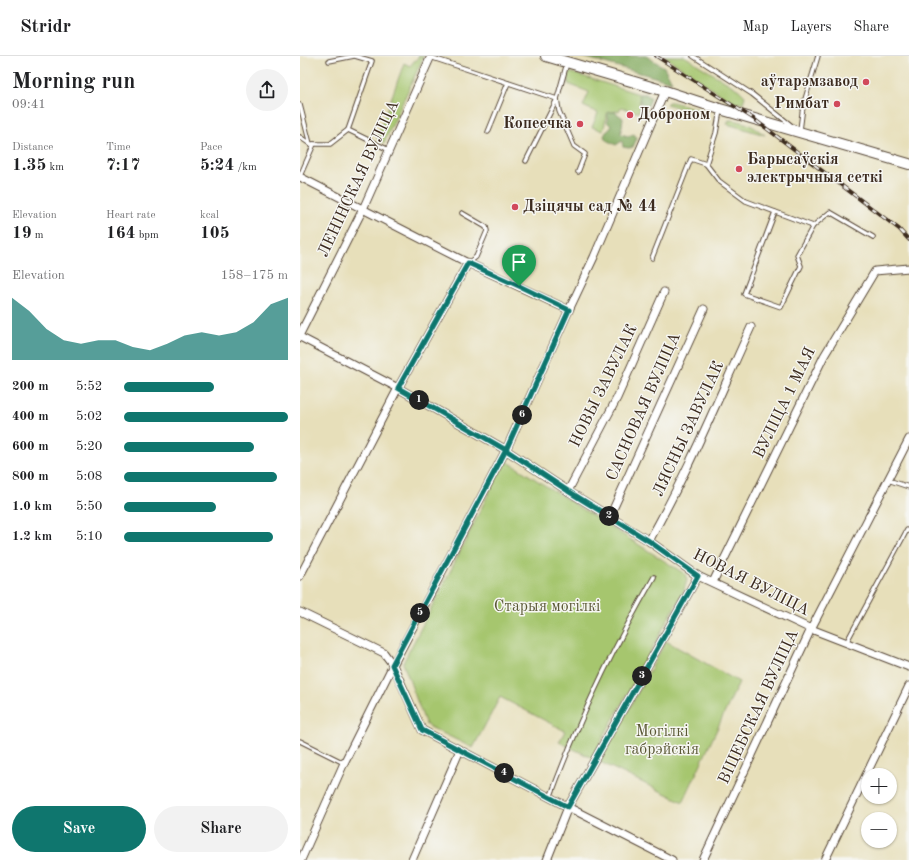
<!DOCTYPE html>
<html lang="en">
<head>
<meta charset="utf-8">
<style>
  body { margin:0; font-family:"Old Standard TT",serif; background:#f2f2f2; color:#202124; height:100vh; display:flex; flex-direction:column; font-size:15px; white-space:nowrap }
  * { box-sizing:border-box; margin:0 }
  p { font-size:13px; color:#757577 }
  .icon { flex:none; width:22px; height:22px; fill:none; stroke:currentColor; stroke-width:2; stroke-linecap:round; stroke-linejoin:round }
  .map { position:relative; flex:1; overflow:hidden }
  .panel { display:flex; flex-direction:column; background:#fff; width:300px }
  .panel>* { flex:none }
  .tools { position:absolute; left:561px; top:712px; display:grid; gap:8px }
  .tools a { display:grid; place-items:center; width:36px; height:36px; border-radius:50%; background:#fff; box-shadow:0 1px 3px #0004; font-size:20px }
  .pin { position:absolute; display:grid; place-items:center; width:34px; height:34px; color:#fff; margin:-41px -17px; border-radius:50% 50% 50% 0; rotate:-45deg; box-shadow:0 0 4px #0007 }
  .pin .icon { rotate:45deg }
  .km { position:absolute; width:20px; height:20px; margin:-10px; border-radius:50%; background:#222; color:#fff; font-size:11px; line-height:20px; text-align:center }
  .round { display:grid; place-items:center; flex:none; width:42px; height:42px; border-radius:21px; background:#f2f2f2 }
  .head { display:flex; align-items:center; justify-content:space-between; height:68px; padding:0 12px }
  h1 { font-size:22px; font-weight:700; line-height:30px }
  .figures { display:grid; grid-template-columns:repeat(3,1fr); gap:6px; height:68px; padding:4px 12px }
  .figures div { display:grid; align-content:center }
  .figures b { font-size:17px; font-weight:700 }
  .figures small { font-size:11px; font-weight:400 }
  .figures p { font-size:11px }
  .chart { height:112px; padding:8px 12px }
  .chart p { display:flex; justify-content:space-between }
  .chart svg { width:100%; height:72px; margin-top:4px; fill:#0f766e; opacity:.7 }
  .cta { display:flex; gap:8px; margin-top:auto; padding:8px 12px }
  .cta a { flex:1; height:46px; border-radius:24px; background:#0f766e; color:#fff; font-size:16px; font-weight:700; line-height:46px; text-align:center }
  .cta a+a { background:#f2f2f2; color:#202124 }
  ul { padding:0 12px; list-style:none; font-size:13px }
  li { display:grid; grid-template-columns:64px 48px 1fr; align-items:center; height:30px }
  li i { height:10px; border-radius:5px; background:#0f766e }
  header { display:flex; align-items:center; gap:24px; box-sizing:border-box; height:56px; padding:0 20px; background:#fff; border-bottom:1px solid #e0e0e0 }
  header strong { font-size:19px }
  nav { display:flex; gap:22px; margin-inline-start:auto; font-size:14px }
  main { display:flex; flex:1; min-height:0 }
  .map>svg:first-child { display:block }
  .green { fill:#a6c66e; stroke:#707846 }
  .forest { fill:#84ab61; stroke:#606a40 }
  .lines { fill:none; stroke-linecap:round; stroke-linejoin:round }
  .service-casing { stroke:#554535; stroke-width:5.5 }
  .minor-casing { stroke:#554535; stroke-width:9 }
  .secondary-casing { stroke:#554535; stroke-width:12 }
  .service { stroke:#fff; stroke-width:3.5 }
  .minor { stroke:#fff; stroke-width:7 }
  .secondary { stroke:#fff; stroke-width:10 }
  .rail-casing { stroke:#3b2a1e; stroke-width:3.5 }
  .rail { stroke:#f6f6f2; stroke-width:2; stroke-dasharray:6; stroke-linecap:butt }
  .route-casing { stroke:#fff; stroke-width:8 }
  .route { stroke:#0f766e; stroke-width:5 }
  .poi-dot { fill:#d1495b; stroke:#f6f6f2; stroke-width:1.5 }
  .labels { text-anchor:middle; dominant-baseline:central; stroke-width:3; stroke-linejoin:round; paint-order:stroke }
  .poi-label { font-size:16px; font-weight:bold; fill:#3b2a1e; stroke:#f6f6f2; text-anchor:end }
  .street-label { font-size:16px; fill:#3b2a1e; stroke:#f6f6f2 }
  .park-label { font-size:16px; fill:#5b5936; stroke:#f6f6f2 }
</style>
</head>
<body>
<header>
<strong>Stridr</strong>
<nav><a>Map</a><a>Layers</a><a>Share</a></nav>
</header>
<main>
<section class="panel">
<div class="head"><div><h1>Morning run</h1><p>09:41</p></div><a class="round"><svg class="icon" aria-label="share" viewBox="0 0 24 24"><path d="M12 15V3M7 8l5-5 5 5M5 13v7h14v-7"/></svg></a></div>
<div class="figures">
<div><p>Distance</p><b>1.35<small> km</small></b></div>
<div><p>Time</p><b>7:17</b></div>
<div><p>Pace</p><b>5:24<small> /km</small></b></div>
</div>
<div class="figures">
<div><p>Elevation</p><b>19<small> m</small></b></div>
<div><p>Heart rate</p><b>164<small> bpm</small></b></div>
<div><p>kcal</p><b>105</b></div>
</div>
<div class="chart"><p><span>Elevation</span>158–175 m</p>
<svg viewBox="0 0 160 44" preserveAspectRatio="none"><path d="M0 44V6L10 14L20 25L30 32L40 34L50 32L60 32L70 36L80 38L90 34L100 29L110 27L120 29L130 27L140 21L150 10L160 6V44z"/></svg>
</div>
<ul>
<li><b>200 m</b>5:52<i style="width:55%"></i></li>
<li><b>400 m</b>5:02<i style="width:100%"></i></li>
<li><b>600 m</b>5:20<i style="width:79%"></i></li>
<li><b>800 m</b>5:08<i style="width:93%"></i></li>
<li><b>1.0 km</b>5:50<i style="width:56%"></i></li>
<li><b>1.2 km</b>5:10<i style="width:91%"></i></li>
</ul>
<div class="cta"><a>Save</a><a>Share</a></div>
</section>
<div class="map">
<svg width="609" height="804" viewBox="0 0 609 804">
  <rect width="100%" height="100%" fill="#f6f6f2"/>
  <filter id="ink" filterUnits="userSpaceOnUse"><feTurbulence type="fractalNoise" baseFrequency=".025" numOctaves="2"/><feDisplacementMap in="SourceGraphic" scale="8" xChannelSelector="R" yChannelSelector="G"/><feConvolveMatrix kernelMatrix="1 2 1 2 8 2 1 2 1" color-interpolation-filters="sRGB"/></filter>
  <filter id="wash" filterUnits="userSpaceOnUse"><feTurbulence type="fractalNoise" baseFrequency=".012" numOctaves="4" result="noise"/><feDisplacementMap in="SourceGraphic" scale="16" xChannelSelector="R" yChannelSelector="G"/><feGaussianBlur stdDeviation="0.9" result="paint"/><feColorMatrix in="noise" values="0 0 0 0 0 0 0 0 0 0 0 0 0 0 0 0 0 1.4 0 .05"/><feComposite in="paint" operator="in"/></filter>
  <g filter="url(#wash)">
    <rect width="100%" height="100%" fill="#e7dfba"/>
    <!-- green -->
    <g class="green">
      <polygon points="118,0 124,0 84,87 77,82 104,7 110,10 115,4 117,4"/>
      <polygon points="364,0 384,0 439,34 445,40 443,47 434,47 427,43"/>
      <path d="M269,16L339,38L340,50L339,56H335L321,51L319,55L308,56C306,59 305,70 303,75L292,71L298,57L283,50L289,36L268,28Z"/>
      <polygon points="368,46 372,46 399,53 404,57 404,59 366,48"/>
      <path d="M429,64C445,65 453,70 465,79L427,68Z"/>
      <polygon points="205,404 385,518 387,524 384,534 292,702 259,686 265,675 200,641 173,692 126,669 103,607 158,500"/>
      <polygon points="366,585 439,626 383,746 300,706"/>
    </g>
    <!-- forest -->
    <g class="forest">
      <polygon points="280,0 346,0 364,11 372,26"/>
      <polygon points="339,38 346,38 351,42 348,50 344,50 340,45"/>
      <polygon points="308,56 315,56 323,62 321,78 328,80 334,78 337,82 333,91 329,92 323,91 322,85 316,89 306,84 304,80 306,76 310,73 311,70 307,66"/>
    </g>
  </g>
  <g filter="url(#ink)">
    <g class="lines">
      <defs>
        <g id="service">
          <polyline points="55,0 72,5 48,74 89,94"/>
          <polyline points="393,0 452,38 492,70"/>
          <polyline points="130,1 257,43 259,55 274,90 285,98 278,116"/>
          <polyline points="29,5 54,0"/>
          <polyline points="0,49 10,88"/>
          <polyline points="420,54 416,77 406,108 419,125 446,145 513,170 530,156 573,181"/>
          <polyline points="500,74 503,50 518,0"/>
          <polyline points="188,76 208,27"/>
          <polyline points="0,81 10,88 30,88 48,74"/>
          <polyline points="226,105 257,43 267,7"/>
          <polyline points="0,120 14,88"/>
          <polyline points="475,156 444,238 481,251 501,210 497,199 513,170"/>
          <polyline points="162,157 186,171 187,175 176,201 168,207"/>
          <polyline points="352,202 391,103 406,108"/>
          <polyline points="588,424 609,431"/>
          <polyline points="546,587 607,474 609,475"/>
          <polyline points="0,685 44,707"/>
          <path d="M250,742C278,665 313,592 354,521"/>
        </g>
        <g id="minor">
          <polyline points="0,121 168,207 269,254"/>
          <polyline points="0,278 63,153 131,0"/>
          <polyline points="0,281 98,332 206,394 268,435 349,485 398,520 511,573 609,611"/>
          <polyline points="268,435 317,342 364,236"/>
          <polyline points="310,460 404,253"/>
          <path d="M349,485C388,416 418,343 451,271"/>
          <polyline points="0,520 98,332 168,207"/>
          <polyline points="413,526 524,300 575,215 609,212"/>
          <polyline points="0,556 84,597 93,609 122,674 268,751 372,804"/>
          <polyline points="1,804 44,707 93,609 206,394 269,254 294,201 365,35"/>
          <polyline points="112,804 160,694"/>
          <polyline points="247,804 268,751 398,520"/>
          <polyline points="403,804 511,573 609,383"/>
          <polyline points="525,804 609,630"/>
        </g>
        <polyline id="secondary" points="246,0 365,35 420,53 609,108"/>
      </defs>
      <!-- service casing -->
      <use href="#service" class="service-casing"/>
      <!-- minor casing -->
      <use href="#minor" class="minor-casing"/>
      <!-- secondary casing -->
      <use href="#secondary" class="secondary-casing"/>
      <!-- service -->
      <use href="#service" class="service"/>
      <!-- minor -->
      <use href="#minor" class="minor"/>
      <!-- secondary -->
      <use href="#secondary" class="secondary"/>
      <defs>
        <polyline id="rail" points="356,0 454,63 599,173 609,184"/>
      </defs>
      <!-- rail casing -->
      <use href="#rail" class="rail-casing"/>
      <!-- rail -->
      <use href="#rail" class="rail"/>
    </g>
  </g>
  <g class="lines" filter="url(#ink)">
    <defs>
      <polyline id="route" points="219,230 168,207 98,332 206,394 268,435 349,485 398,520 268,751 122,674 92,609 206,394 269,254 219,230"/>
    </defs>
    <!-- route casing -->
    <use href="#route" class="route-casing"/>
    <!-- route -->
    <use href="#route" class="route"/>
  </g>
  <!-- markers -->
  <g class="poi-dot">
    <circle cx="566" cy="26" r="4"/>
    <circle cx="537" cy="48" r="4"/>
    <circle cx="330" cy="59" r="4"/>
    <circle cx="280" cy="68" r="4"/>
    <circle cx="439" cy="113" r="4"/>
    <circle cx="215" cy="151" r="4"/>
  </g>
  <g class="labels">
    <!-- poi labels -->
    <g class="poi-label">
      <text x="558" y="26">аўтарэмзавод</text>
      <text x="529" y="48">Римбат</text>
      <text x="338" y="59" text-anchor="start">Доброном</text>
      <text x="272" y="68">Копеечка</text>
      <text x="447" y="104" text-anchor="start">Барысаўскія<tspan x="447" dy="18">электрычныя сеткі</tspan></text>
      <text x="223" y="151" text-anchor="start">Дзіцячы сад № 44</text>
    </g>
    <!-- street labels -->
    <g class="street-label">
      <text transform="translate(59 123) rotate(-65)">ЛЕНІНСКАЯ ВУЛІЦА</text>
      <text transform="translate(304 330) rotate(-64)">НОВЫ ЗАВУЛАК</text>
      <text transform="translate(485 347) rotate(-64)">ВУЛІЦА 1 МАЯ</text>
      <text transform="translate(344 351) rotate(-66)">САСНОВАЯ ВУЛІЦА</text>
      <text transform="translate(389 373) rotate(-65)">ЛЯСНЫ ЗАВУЛАК</text>
      <text transform="translate(451 527) rotate(27)">НОВАЯ ВУЛІЦА</text>
      <text transform="translate(459 651) rotate(-65)">ВІЦЕБСКАЯ ВУЛІЦА</text>
    </g>
    <!-- park labels -->
    <g class="park-label">
      <text x="247" y="551">Старыя могілкі</text>
      <text x="362" y="676">Могілкі<tspan x="362" dy="18">габрэйскія</tspan></text>
    </g>
  </g>
</svg>
<div class="tools">
<a>+</a>
<a>−</a>
</div>
<div class="pin" style="left:219px;top:230px;background:#1e9e55"><svg class="icon" aria-label="arrive" viewBox="0 0 24 24"><path d="M6 21V4h12l-3 4 3 4H6"/></svg></div>
<b class="km" style="left:119px;top:344px">1</b>
<b class="km" style="left:309px;top:460px">2</b>
<b class="km" style="left:342px;top:620px">3</b>
<b class="km" style="left:204px;top:717px">4</b>
<b class="km" style="left:120px;top:557px">5</b>
<b class="km" style="left:222px;top:359px">6</b>
</div>
</main>
</body>
</html>
